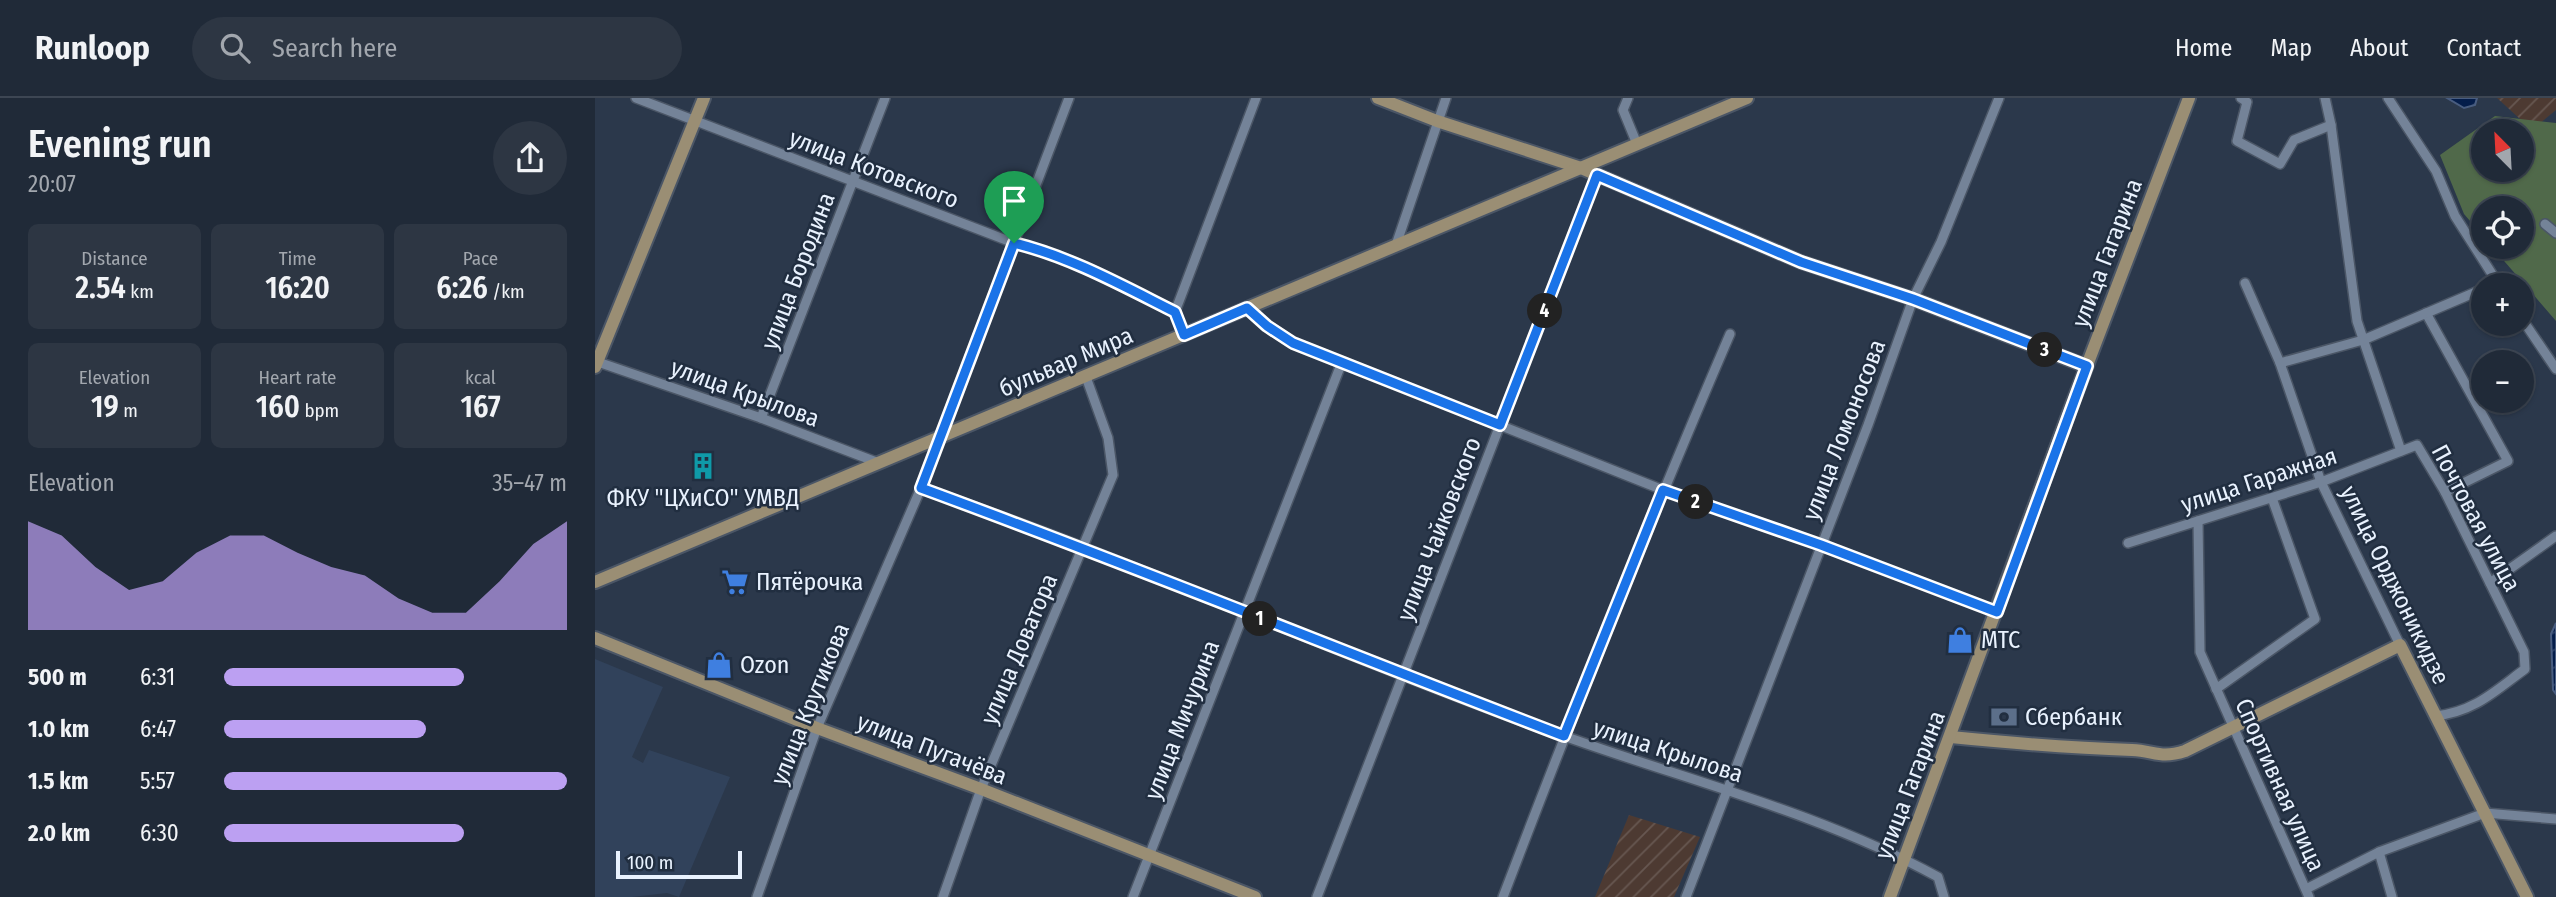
<!DOCTYPE html>
<html lang="en">
<head>
<meta charset="utf-8">
<style>
  body { margin:0; font-family:"Fira Sans Condensed",sans-serif; background:#2d3643; color:#f1f3f6; height:100vh; display:flex; flex-direction:column; font-size:26px; white-space:nowrap }
  * { box-sizing:border-box; margin:0 }
  p { font-size:23px; color:#a2a7ae }
  .icon { flex:none; width:38px; height:38px; fill:none; stroke:currentColor; stroke-width:2; stroke-linecap:round; stroke-linejoin:round }
  .map { position:relative; flex:1; overflow:hidden }
  .drawer { display:flex; flex-direction:column; background:#202a38; width:595px }
  .drawer>* { flex:none }
  .needle { width:46px; rotate:336deg }
  .tools { position:absolute; left:1876px; top:21px; display:grid; gap:14px }
  .tools a { display:grid; place-items:center; width:63px; height:63px; border-radius:50%; background:#202a38; box-shadow:0 2px 5px #0004,0 0 0 2px #3d4653; font-size:35px }
  .scale { position:absolute; left:21px; bottom:18px; width:126px; box-sizing:border-box; padding-left:7px; border:4px solid #e9f2fe; border-top:0; font-size:19px; line-height:24px; white-space:nowrap; color:#e9f2fe; -webkit-text-stroke:5px #212e40; paint-order:stroke }
  .pin { position:absolute; display:grid; place-items:center; width:60px; height:60px; color:#fff; margin:-72px -30px; border-radius:50% 50% 50% 0; rotate:-45deg; box-shadow:0 0 7px #0007 }
  .pin .icon { rotate:45deg }
  .km { position:absolute; width:35px; height:35px; margin:-18px; border-radius:50%; background:#222; color:#fff; font-size:19px; line-height:35px; text-align:center }
  .round { display:grid; place-items:center; flex:none; width:74px; height:74px; border-radius:37px; background:#2d3643 }
  .summary { display:flex; align-items:center; justify-content:space-between; height:119px; padding:0 28px }
  h1 { font-size:38px; font-weight:600; line-height:52px }
  .metrics { display:grid; grid-template-columns:repeat(3,1fr); gap:10px; height:119px; padding:7px 28px }
  .metrics div { display:grid; align-content:center; border-radius:10px; background:#2d3643; text-align:center }
  .metrics b { font-size:30px; font-weight:600 }
  .metrics small { font-size:19px; font-weight:400 }
  .metrics p { font-size:19px }
  .chart { height:196px; padding:14px 28px }
  .chart p { display:flex; justify-content:space-between }
  .chart svg { width:100%; height:126px; margin-top:7px; fill:#bca0f2; opacity:.7 }
  ul { padding:0 28px; list-style:none; font-size:23px }
  li { display:grid; grid-template-columns:112px 84px 1fr; align-items:center; height:52px }
  li i { height:18px; border-radius:9px; background:#bca0f2 }
  header { display:flex; align-items:center; gap:42px; box-sizing:border-box; height:98px; padding:0 35px; background:#202a38; border-bottom:2px solid #3d4653 }
  header strong { font-size:33px }
  nav { display:flex; gap:38px; margin-inline-start:auto; font-size:24px }
  .search { width:490px; height:63px; background:#2d3643; display:flex; align-items:center; gap:18px; box-sizing:border-box; padding:0 24px; border-radius:38px; color:#a2a7ae; font-size:26px }
  main { display:flex; flex:1; min-height:0 }
  .map>svg:first-child { display:block }
  .industrial { fill:url(#industrial-furrows) }
  .built { fill:#31425b }
  .green { fill:#50694a; fill-rule:evenodd }
  .water { fill:url(#water-waves); stroke:#495d80; stroke-width:2 }
  .lines { fill:none; stroke-linecap:round; stroke-linejoin:round }
  .street-casing { stroke:#4b5666; stroke-width:12 }
  .secondary-casing { stroke:#4b5666; stroke-width:16 }
  .street { stroke:#748398; stroke-width:9 }
  .secondary { stroke:#9a8e74; stroke-width:12 }
  .route-casing { stroke:#fff; stroke-width:14 }
  .route { stroke:#1a73e8; stroke-width:9 }
  .labels { text-anchor:middle; dominant-baseline:central; stroke-width:5; stroke-linejoin:round; paint-order:stroke }
  .street-label { font-size:24px; fill:#e9f2fe; stroke:#212e40 }
  .poi-label { font-size:24px; fill:#e9f2fe; stroke:#212e40; text-anchor:start }
</style>
</head>
<body>
<header>
<strong>Runloop</strong>
<div class="search"><svg class="icon" aria-label="search" viewBox="0 0 24 24"><circle cx="10" cy="10" r="6"/><path d="M15 15l6 6"/></svg>Search here</div>
<nav><a>Home</a><a>Map</a><a>About</a><a>Contact</a></nav>
</header>
<main>
<section class="drawer">
<div class="summary"><div><h1>Evening run</h1><p>20:07</p></div><a class="round"><svg class="icon" aria-label="share" viewBox="0 0 24 24"><path d="M12 15V3M7 8l5-5 5 5M5 13v7h14v-7"/></svg></a></div>
<div class="metrics">
<div><p>Distance</p><b>2.54<small> km</small></b></div>
<div><p>Time</p><b>16:20</b></div>
<div><p>Pace</p><b>6:26<small> /km</small></b></div>
</div>
<div class="metrics">
<div><p>Elevation</p><b>19<small> m</small></b></div>
<div><p>Heart rate</p><b>160<small> bpm</small></b></div>
<div><p>kcal</p><b>167</b></div>
</div>
<div class="chart"><p><span>Elevation</span>35–47 m</p>
<svg viewBox="0 0 160 44" preserveAspectRatio="none"><path d="M0 44V6L10 11L20 22L30 30L40 27L50 17L60 11L70 11L80 17L90 22L100 25L110 33L120 38L130 38L140 27L150 14L160 6V44z"/></svg>
</div>
<ul>
<li><b>500 m</b>6:31<i style="width:70%"></i></li>
<li><b>1.0 km</b>6:47<i style="width:59%"></i></li>
<li><b>1.5 km</b>5:57<i style="width:100%"></i></li>
<li><b>2.0 km</b>6:30<i style="width:70%"></i></li>
</ul>
</section>
<div class="map">
<svg width="1961" height="799" viewBox="0 0 1961 799">
  <defs>
    <pattern id="industrial-furrows" width="10" height="10" patternUnits="userSpaceOnUse" patternTransform="scale(1.75)"><rect width="10" height="10" fill="#4d3a32"/><path d="M-1 1l2-2M0 10L10 0M9 11l2-2" fill="none" stroke="#675751"/></pattern>
    <pattern id="water-waves" width="16" height="10" patternUnits="userSpaceOnUse" patternTransform="scale(1.75)"><rect width="16" height="10" fill="#041d4a"/><path d="M0 5q4-4 8 0t8 0" fill="none" stroke="#293e65"/></pattern>
  </defs>
  <rect width="100%" height="100%" fill="#2b384b"/>
  <!-- industrial -->
  <g class="industrial">
    <polygon points="1902,0 1961,0 1961,12 1937,32"/>
    <polygon points="1034,717 1105,739 1079,799 1000,799"/>
  </g>
  <!-- built -->
  <polygon class="built" points="0,561 68,589 37,659 48,665 54,652 135,679 84,799 72,795 37,799 0,799"/>
  <!-- green -->
  <path class="green" d="M1900,18L1961,25V223L1897,149H1927V110H1888V138L1869,116L1845,57ZM1888,33H1927V72H1888Z"/>
  <!-- water -->
  <g class="water">
    <polygon points="1852,0 1882,0 1880,7 1869,10"/>
    <polygon points="1961,525 1961,596 1958,592 1956,536"/>
  </g>
  <g class="lines">
    <defs>
      <g id="street">
        <path d="M41,0L419,145C476,159 528,188 580,214"/>
        <path d="M474,0L326,390C381,410 436,428 490,450C650,513 808,581 969,638C1095,683 1225,715 1343,779L1349,799"/>
        <polyline points="1033,0 1028,12 1042,46"/>
        <polyline points="1646,0 1652,4 1642,43 1685,66 1699,42 1736,27"/>
        <polyline points="1730,0 1736,27 1762,223 1806,353"/>
        <polyline points="1793,0 1841,73 1860,118 1904,187"/>
        <polyline points="1950,126 1961,135"/>
        <polyline points="801,147 851,0"/>
        <polyline points="1650,185 1685,265 1726,384 1805,547"/>
        <polyline points="652,210 672,227 698,245 1068,392 1226,447 1402,514"/>
        <polyline points="1831,215 1913,363 1850,394"/>
        <polyline points="1927,221 1961,271"/>
        <polyline points="589,237 580,214 661,0"/>
        <polyline points="0,263 166,320 284,365"/>
        <polyline points="1685,265 1768,242 1888,191"/>
        <polyline points="166,320 290,0"/>
        <polyline points="1603,423 1605,554 1714,799"/>
        <path d="M1533,445L1726,384L1822,347L1850,394L1929,554L1930,571C1900,593 1879,614 1840,618"/>
        <polyline points="1895,485 1961,438"/>
        <polyline points="1621,591 1720,521 1677,400"/>
        <polyline points="1784,754 1797,799"/>
        <polyline points="1711,791 1784,754 1890,715 1961,721"/>
        <polyline points="162,799 222,630 326,390"/>
        <polyline points="348,799 386,691 518,377 513,340 491,279"/>
        <polyline points="538,799 747,264"/>
        <polyline points="722,799 1002,77"/>
        <path d="M908,799C980,610 1055,422 1135,236"/>
        <polyline points="1091,799 1273,327 1318,201 1346,144 1404,0"/>
      </g>
      <g id="secondary">
        <polyline points="783,0 842,23 986,70 1206,164 1318,201 1491,268"/>
        <polyline points="0,269 109,0"/>
        <polyline points="0,484 1152,0"/>
        <polyline points="0,540 222,630 386,691 660,799"/>
        <path d="M1356,639C1416,645 1476,650 1537,652C1560,653 1565,661 1590,653L1805,547L1932,799"/>
        <polyline points="1295,799 1478,304 1594,0"/>
      </g>
    </defs>
    <!-- street casing -->
    <use href="#street" class="street-casing"/>
    <!-- secondary casing -->
    <use href="#secondary" class="secondary-casing"/>
    <!-- street -->
    <use href="#street" class="street"/>
    <!-- secondary -->
    <use href="#secondary" class="secondary"/>
  </g>
  <g class="lines">
    <defs>
      <path id="route" d="M1002,77L1206,164L1318,201L1492,268L1402,514L1226,447L1068,392L969,638C754,556 542,469 326,390L419,145C476,159 528,188 580,214L589,237L652,210L672,228L698,245L905,327Z"/>
    </defs>
    <!-- route casing -->
    <use href="#route" class="route-casing"/>
    <!-- route -->
    <use href="#route" class="route"/>
  </g>
  <!-- icons -->
  <defs>
    <symbol id="building-bare" viewBox="-9 -9 18 18"><path d="M-4-6H4V6H1V3H-1V6H-4ZM-2.5-4.3h1.7v1.8h-1.7ZM.8-4.3h1.7v1.8H.8ZM-2.5-1h1.7V.8h-1.7ZM.8-1h1.7V.8H.8Z" fill="#0f9aa8" stroke="#212e40" stroke-width="2.5" paint-order="stroke"/></symbol>
    <symbol id="supermarket-bare" viewBox="-9 -9 18 18"><path d="M-6-5.5h2.5l.6 2H6L4.5 2H-2.5L-4.4-4H-6ZM-1.5 3.2a1.3 1.3 0 1 0 .1 0ZM3 3.2a1.3 1.3 0 1 0 .1 0Z" fill="#3f7fe0" stroke="#212e40" stroke-width="2.5" paint-order="stroke"/></symbol>
    <symbol id="shop-bare" viewBox="-9 -9 18 18"><path d="M-5-2.5h2.3a2.7 3.5 0 0 1 5.4 0H5L5.5 6h-11ZM-1.5-2.5h3a1.5 2.3 0 0 0-3 0Z" fill="#3f7fe0" stroke="#212e40" stroke-width="2.5" paint-order="stroke"/></symbol>
    <symbol id="bank-bare" viewBox="-9 -9 18 18"><path d="M-6-4H6V4H-6ZM0-2.3a2.3 2.3 0 1 0 0 4.6a2.3 2.3 0 1 0 0-4.6Z" fill="#5c6f8a" stroke="#212e40" stroke-width="2.5" paint-order="stroke"/></symbol>
  </defs>
  <g fill-rule="evenodd">
    <use href="#building-bare" x="89" y="349" width="38" height="38"/>
    <use href="#supermarket-bare" x="121" y="465" width="38" height="38"/>
    <use href="#shop-bare" x="1346" y="523" width="38" height="38"/>
    <use href="#shop-bare" x="105" y="548" width="38" height="38"/>
    <use href="#bank-bare" x="1390" y="600" width="38" height="38"/>
  </g>
  <g class="labels">
    <!-- street labels -->
    <g class="street-label">
      <text transform="translate(279 71) rotate(21)">улица Котовского</text>
      <text transform="translate(1512 155) rotate(-69)">улица Гагарина</text>
      <text transform="translate(203 173) rotate(-69)">улица Бородина</text>
      <text transform="translate(471 264) rotate(-23)">бульвар Мира</text>
      <text transform="translate(150 295) rotate(20)">улица Крылова</text>
      <text transform="translate(1249 332) rotate(-69)">улица Ломоносова</text>
      <text transform="translate(1664 382) rotate(-18)">улица Гаражная</text>
      <text transform="translate(1881 420) rotate(62)">Почтовая улица</text>
      <text transform="translate(844 431) rotate(-69)">улица Чайковского</text>
      <text transform="translate(1800 487) rotate(64)">улица Орджоникидзе</text>
      <text transform="translate(424 551) rotate(-67)">улица Доватора</text>
      <text transform="translate(215 606) rotate(-68)">улица Крутикова</text>
      <text transform="translate(587 622) rotate(-69)">улица Мичурина</text>
      <text transform="translate(337 651) rotate(21)">улица Пугачёва</text>
      <text transform="translate(1073 653) rotate(18)">улица Крылова</text>
      <text transform="translate(1315 687) rotate(-69)">улица Гагарина</text>
      <text transform="translate(1685 687) rotate(66)">Спортивная улица</text>
    </g>
    <!-- poi labels -->
    <g class="poi-label">
      <text x="108" y="400" text-anchor="middle">ФКУ "ЦХиСО" УМВД</text>
      <text x="161" y="484">Пятёрочка</text>
      <text x="1386" y="542">МТС</text>
      <text x="145" y="567">Ozon</text>
      <text x="1430" y="619">Сбербанк</text>
    </g>
  </g>
</svg>
<div class="tools">
<a><svg class="needle" viewBox="-14 -14 28 28"><path d="M0-13l5 13h-10z" fill="#e53935"/><path d="M0 13l5-13h-10z" fill="#a2a7ae"/></svg></a>
<a><svg class="icon" aria-label="locate" viewBox="0 0 24 24"><circle cx="12" cy="12" r="6"/><path d="M12 2v4M12 18v4M2 12h4M18 12h4"/></svg></a>
<a>+</a>
<a>−</a>
</div>
<div class="scale">100 m</div>
<div class="pin" style="left:419px;top:145px;background:#1e9e55"><svg class="icon" aria-label="arrive" viewBox="0 0 24 24"><path d="M6 21V4h12l-3 4 3 4H6"/></svg></div>
<b class="km" style="left:665px;top:521px">1</b>
<b class="km" style="left:1101px;top:404px">2</b>
<b class="km" style="left:1450px;top:252px">3</b>
<b class="km" style="left:950px;top:213px">4</b>
</div>
</main>
</body>
</html>
